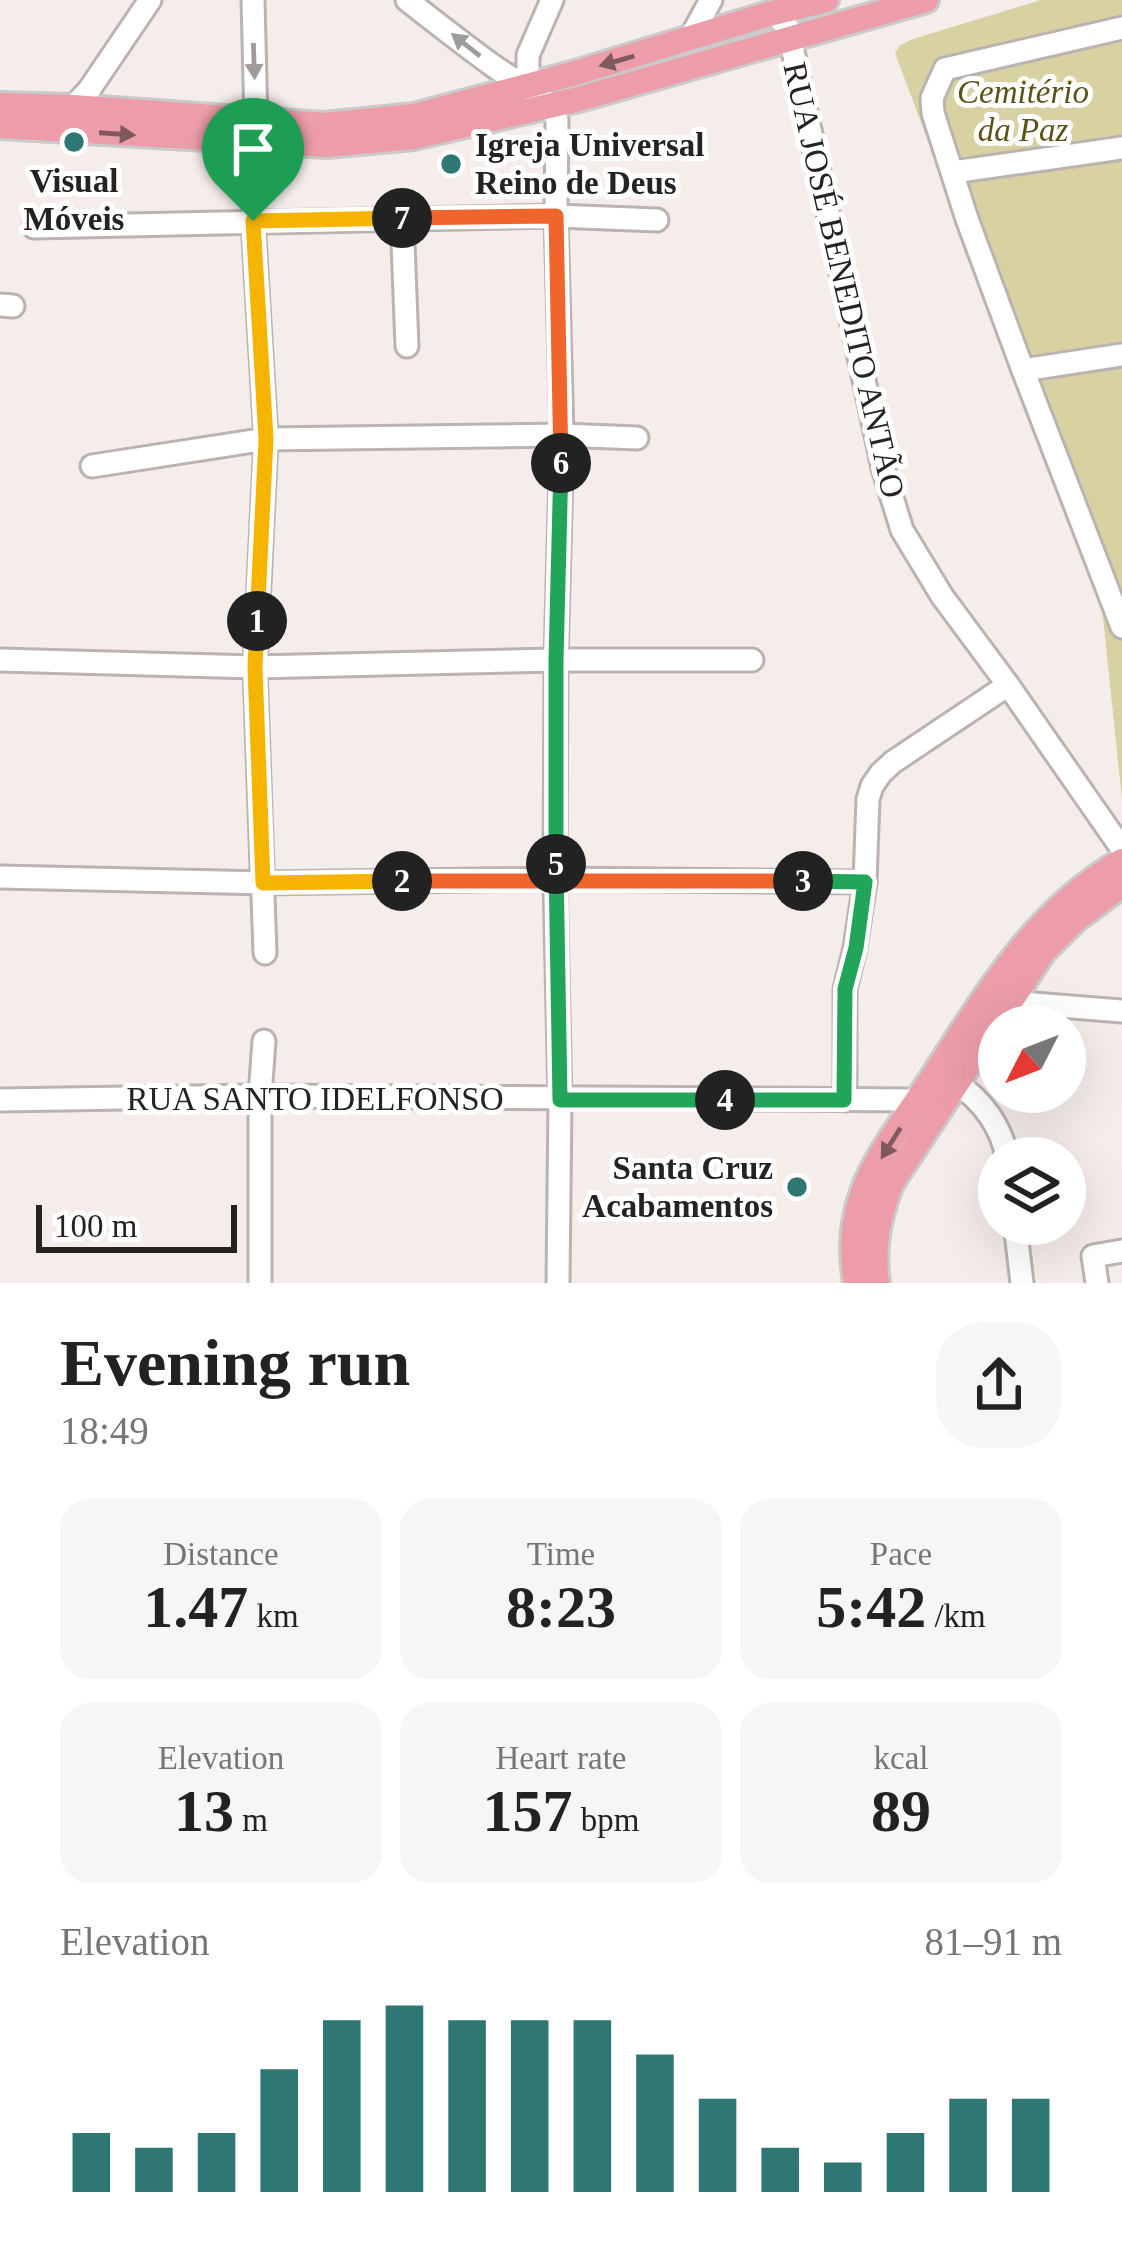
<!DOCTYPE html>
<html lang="en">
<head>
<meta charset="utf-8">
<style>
  body { margin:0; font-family:"Times New Roman",serif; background:#f6f6f6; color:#222; height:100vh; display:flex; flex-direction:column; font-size:45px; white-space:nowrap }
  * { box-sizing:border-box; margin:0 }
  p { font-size:39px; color:#767676 }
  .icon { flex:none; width:66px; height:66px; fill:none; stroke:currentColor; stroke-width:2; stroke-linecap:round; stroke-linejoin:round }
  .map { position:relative; height:1283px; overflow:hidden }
  .panel { display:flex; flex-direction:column; background:#fff; flex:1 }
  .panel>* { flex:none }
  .needle { width:78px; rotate:228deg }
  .fabs { position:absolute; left:978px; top:1005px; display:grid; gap:24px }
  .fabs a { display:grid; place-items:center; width:108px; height:108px; border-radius:50%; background:#fff; box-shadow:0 12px 48px #0002; font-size:60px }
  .scale { position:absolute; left:36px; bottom:30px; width:201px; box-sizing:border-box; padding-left:12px; border:6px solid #252221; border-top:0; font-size:33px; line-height:42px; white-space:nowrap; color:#252221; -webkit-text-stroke:9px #fff; paint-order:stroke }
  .pin { position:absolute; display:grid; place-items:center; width:102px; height:102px; color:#fff; margin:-123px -51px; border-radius:50% 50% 50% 0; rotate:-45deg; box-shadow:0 0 12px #0007 }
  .pin .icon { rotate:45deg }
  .km { position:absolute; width:60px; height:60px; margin:-30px; border-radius:50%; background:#222; color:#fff; font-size:33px; line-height:60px; text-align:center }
  .round { display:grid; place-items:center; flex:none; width:126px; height:126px; border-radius:48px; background:#f6f6f6 }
  .summary { display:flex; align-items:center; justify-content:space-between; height:204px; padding:0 60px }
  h1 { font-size:66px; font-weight:800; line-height:90px }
  .metrics { display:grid; grid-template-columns:repeat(3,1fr); gap:18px; height:204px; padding:12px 60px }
  .metrics div { display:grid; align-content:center; border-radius:30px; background:#f6f6f6; text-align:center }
  .metrics b { font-size:60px; font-weight:800 }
  .metrics small { font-size:33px; font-weight:400 }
  .metrics p { font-size:33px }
  .chart { height:336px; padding:24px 60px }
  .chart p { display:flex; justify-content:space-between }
  .chart svg { width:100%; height:216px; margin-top:12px; stroke:#2f7772; stroke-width:6 }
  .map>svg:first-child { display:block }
  .green { fill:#d8d2a2 }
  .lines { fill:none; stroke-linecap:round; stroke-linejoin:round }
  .minor-casing { stroke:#bbb3b0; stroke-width:27 }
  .major-casing { stroke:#cbcaca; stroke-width:30 }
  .minor { stroke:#fff; stroke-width:21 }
  .major { stroke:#ec9da9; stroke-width:24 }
  .oneway { fill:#9d9c9b }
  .oneway2 { fill:#7f595e }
  .split-1-casing { stroke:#fff; stroke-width:24 }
  .split-2-casing { stroke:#fff; stroke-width:24 }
  .split-3-casing { stroke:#fff; stroke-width:24 }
  .split-4-casing { stroke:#fff; stroke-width:24 }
  .split-5-casing { stroke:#fff; stroke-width:24 }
  .split-6-casing { stroke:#fff; stroke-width:24 }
  .split-7-casing { stroke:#fff; stroke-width:24 }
  .split-8-casing { stroke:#fff; stroke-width:24 }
  .split-1 { stroke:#f5b400; stroke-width:15 }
  .split-2 { stroke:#f5b400; stroke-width:15 }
  .split-3 { stroke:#f0652b; stroke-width:15 }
  .split-4 { stroke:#22a559; stroke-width:15 }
  .split-5 { stroke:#22a559; stroke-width:15 }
  .split-6 { stroke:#22a559; stroke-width:15 }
  .split-7 { stroke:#f0652b; stroke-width:15 }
  .split-8 { stroke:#f5b400; stroke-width:15 }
  .poi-dot { fill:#2f7772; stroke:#fff; stroke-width:4.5 }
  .labels { text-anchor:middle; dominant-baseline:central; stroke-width:10; stroke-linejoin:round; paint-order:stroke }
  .park-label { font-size:33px; font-style:italic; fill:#5b5217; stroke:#fff }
  .poi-label { font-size:33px; font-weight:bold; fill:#252221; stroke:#fff; text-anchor:start }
  .street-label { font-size:33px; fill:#252221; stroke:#fff }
</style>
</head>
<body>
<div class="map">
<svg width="1122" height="1283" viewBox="0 0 1122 1283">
  <rect width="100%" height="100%" fill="#f5edea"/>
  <!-- green -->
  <polygon class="green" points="1041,0 1122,0 1122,800 1102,608 1090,567 1051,470 895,53 900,45 916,38"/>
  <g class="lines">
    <defs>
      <g id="minor">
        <polyline points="253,0 256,122 253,221 266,439 255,667 265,953"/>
        <path d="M407,0C435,22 463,44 492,65C516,83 545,91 557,120L556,216L562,435L556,660L555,879L560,1100L558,1283"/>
        <polyline points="769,14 777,16 788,28 883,468 902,530 942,596 1008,685 1122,849"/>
        <polyline points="1122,28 945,69 932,98 933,113 967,219 1023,370 1122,627"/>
        <polyline points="689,40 711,0"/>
        <polyline points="528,86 528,55 552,0"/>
        <polyline points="73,107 89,90 150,0"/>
        <polyline points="953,172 1122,148"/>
        <polyline points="402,218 407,346"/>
        <polyline points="34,227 556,216 657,220"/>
        <polyline points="0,305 13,306"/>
        <polyline points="1023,370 1122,355"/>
        <polyline points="92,466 266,439 562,435 637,438"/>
        <polyline points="0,660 255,667 556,660 752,660"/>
        <polyline points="0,877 263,883 555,879 865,882"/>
        <polyline points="1009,1002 1122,1011"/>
        <path d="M956,1083C982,1100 1002,1127 1007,1158"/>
        <polyline points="0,1100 260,1096 918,1100"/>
        <polyline points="845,1100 845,989 855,948 865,882 868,799 872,786 881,773 893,762 1008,685"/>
        <polyline points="1015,1224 1022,1283"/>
        <polyline points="260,1283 260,1096 264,1041"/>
        <polyline points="1097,1283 1093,1256 1122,1251"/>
      </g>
      <g id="major">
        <polyline points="0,105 73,107 325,125 414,116 572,74 769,14 826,0"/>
        <polyline points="0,126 327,145 414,137 579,99 926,0"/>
        <path d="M856,1283C851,1251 852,1223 863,1192C875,1158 904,1120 925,1089C981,1004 1031,913 1122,861"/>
        <path d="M877,1283C872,1247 878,1215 892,1182L1043,952L1075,920L1122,885"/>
      </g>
    </defs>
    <!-- minor casing -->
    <use href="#minor" class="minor-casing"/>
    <!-- major casing -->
    <use href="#major" class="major-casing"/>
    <!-- minor -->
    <use href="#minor" class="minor"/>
    <!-- major -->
    <use href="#major" class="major"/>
  </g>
  <!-- one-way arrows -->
  <defs><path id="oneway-solid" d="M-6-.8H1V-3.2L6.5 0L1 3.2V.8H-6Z" transform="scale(3)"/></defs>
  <g class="oneway">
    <use href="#oneway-solid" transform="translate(466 45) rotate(-142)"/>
    <use href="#oneway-solid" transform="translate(254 61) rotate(88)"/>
  </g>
  <g class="oneway2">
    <use href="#oneway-solid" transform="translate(617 61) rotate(164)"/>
    <use href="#oneway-solid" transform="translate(117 134) rotate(4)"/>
    <use href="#oneway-solid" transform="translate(891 1143) rotate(122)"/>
  </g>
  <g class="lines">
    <defs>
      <polyline id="split-1" points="253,221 266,439 257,621"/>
      <polyline id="split-2" points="257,621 255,667 263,883 402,881"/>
      <polyline id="split-3" points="402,881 803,881"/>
      <polyline id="split-4" points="725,1100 844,1100 845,989 856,948 865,882 803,881"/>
      <polyline id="split-5" points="556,864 560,1100 725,1100"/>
      <polyline id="split-6" points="556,864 556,660 561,463"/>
      <polyline id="split-7" points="402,218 556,216 561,463"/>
      <polyline id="split-8" points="253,221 402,218"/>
    </defs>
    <!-- split-1 casing -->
    <use href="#split-1" class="split-1-casing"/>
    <!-- split-2 casing -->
    <use href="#split-2" class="split-2-casing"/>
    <!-- split-3 casing -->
    <use href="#split-3" class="split-3-casing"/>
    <!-- split-4 casing -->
    <use href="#split-4" class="split-4-casing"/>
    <!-- split-5 casing -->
    <use href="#split-5" class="split-5-casing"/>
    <!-- split-6 casing -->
    <use href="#split-6" class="split-6-casing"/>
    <!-- split-7 casing -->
    <use href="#split-7" class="split-7-casing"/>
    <!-- split-8 casing -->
    <use href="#split-8" class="split-8-casing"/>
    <!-- split-1 -->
    <use href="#split-1" class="split-1"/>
    <!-- split-2 -->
    <use href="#split-2" class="split-2"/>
    <!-- split-3 -->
    <use href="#split-3" class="split-3"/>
    <!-- split-4 -->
    <use href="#split-4" class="split-4"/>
    <!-- split-5 -->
    <use href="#split-5" class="split-5"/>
    <!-- split-6 -->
    <use href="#split-6" class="split-6"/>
    <!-- split-7 -->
    <use href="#split-7" class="split-7"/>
    <!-- split-8 -->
    <use href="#split-8" class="split-8"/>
  </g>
  <!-- markers -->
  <g class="poi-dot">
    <circle cx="74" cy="142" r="12"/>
    <circle cx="451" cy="164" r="12"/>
    <circle cx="797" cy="1187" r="12"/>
  </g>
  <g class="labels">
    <!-- park labels -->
    <g class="park-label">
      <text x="1023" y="92">Cemitério<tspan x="1023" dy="38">da Paz</tspan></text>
    </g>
    <!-- poi labels -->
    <g class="poi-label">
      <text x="475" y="145">Igreja Universal<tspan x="475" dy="38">Reino de Deus</tspan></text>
      <text x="74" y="181" text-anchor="middle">Visual<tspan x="74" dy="38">Móveis</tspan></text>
      <text x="773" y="1168" text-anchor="end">Santa Cruz<tspan x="773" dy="38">Acabamentos</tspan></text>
    </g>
    <!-- street labels -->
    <g class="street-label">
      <text transform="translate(844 280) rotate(77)">RUA JOSÉ BENEDITO ANTÃO</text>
      <text x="315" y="1099">RUA SANTO IDELFONSO</text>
    </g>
  </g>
</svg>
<div class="fabs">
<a><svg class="needle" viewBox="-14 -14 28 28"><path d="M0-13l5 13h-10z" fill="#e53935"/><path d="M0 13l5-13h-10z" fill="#767676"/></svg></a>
<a><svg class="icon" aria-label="layers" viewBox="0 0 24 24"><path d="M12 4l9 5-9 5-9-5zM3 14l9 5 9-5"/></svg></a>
</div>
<div class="scale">100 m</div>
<div class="pin" style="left:253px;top:221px;background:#1e9e55"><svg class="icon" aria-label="arrive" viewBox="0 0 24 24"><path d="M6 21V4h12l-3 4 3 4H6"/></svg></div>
<b class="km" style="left:257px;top:621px">1</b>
<b class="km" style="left:402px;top:881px">2</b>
<b class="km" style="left:803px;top:881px">3</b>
<b class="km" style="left:725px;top:1100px">4</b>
<b class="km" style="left:556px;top:864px">5</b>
<b class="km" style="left:561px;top:463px">6</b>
<b class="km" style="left:402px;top:218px">7</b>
</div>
<section class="panel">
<div class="summary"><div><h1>Evening run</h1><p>18:49</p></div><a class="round"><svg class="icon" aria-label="share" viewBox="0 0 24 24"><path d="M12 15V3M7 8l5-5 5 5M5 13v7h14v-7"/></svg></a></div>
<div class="metrics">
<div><p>Distance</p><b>1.47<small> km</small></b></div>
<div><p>Time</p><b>8:23</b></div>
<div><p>Pace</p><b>5:42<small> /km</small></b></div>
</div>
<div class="metrics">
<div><p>Elevation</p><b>13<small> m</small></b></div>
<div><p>Heart rate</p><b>157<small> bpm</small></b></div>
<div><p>kcal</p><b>89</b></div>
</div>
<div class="chart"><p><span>Elevation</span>81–91 m</p>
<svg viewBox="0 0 160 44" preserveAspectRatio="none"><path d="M5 44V32M15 44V35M25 44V32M35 44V19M45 44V9M55 44V6M65 44V9M75 44V9M85 44V9M95 44V16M105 44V25M115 44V35M125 44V38M135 44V32M145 44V25M155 44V25"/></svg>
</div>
</section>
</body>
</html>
